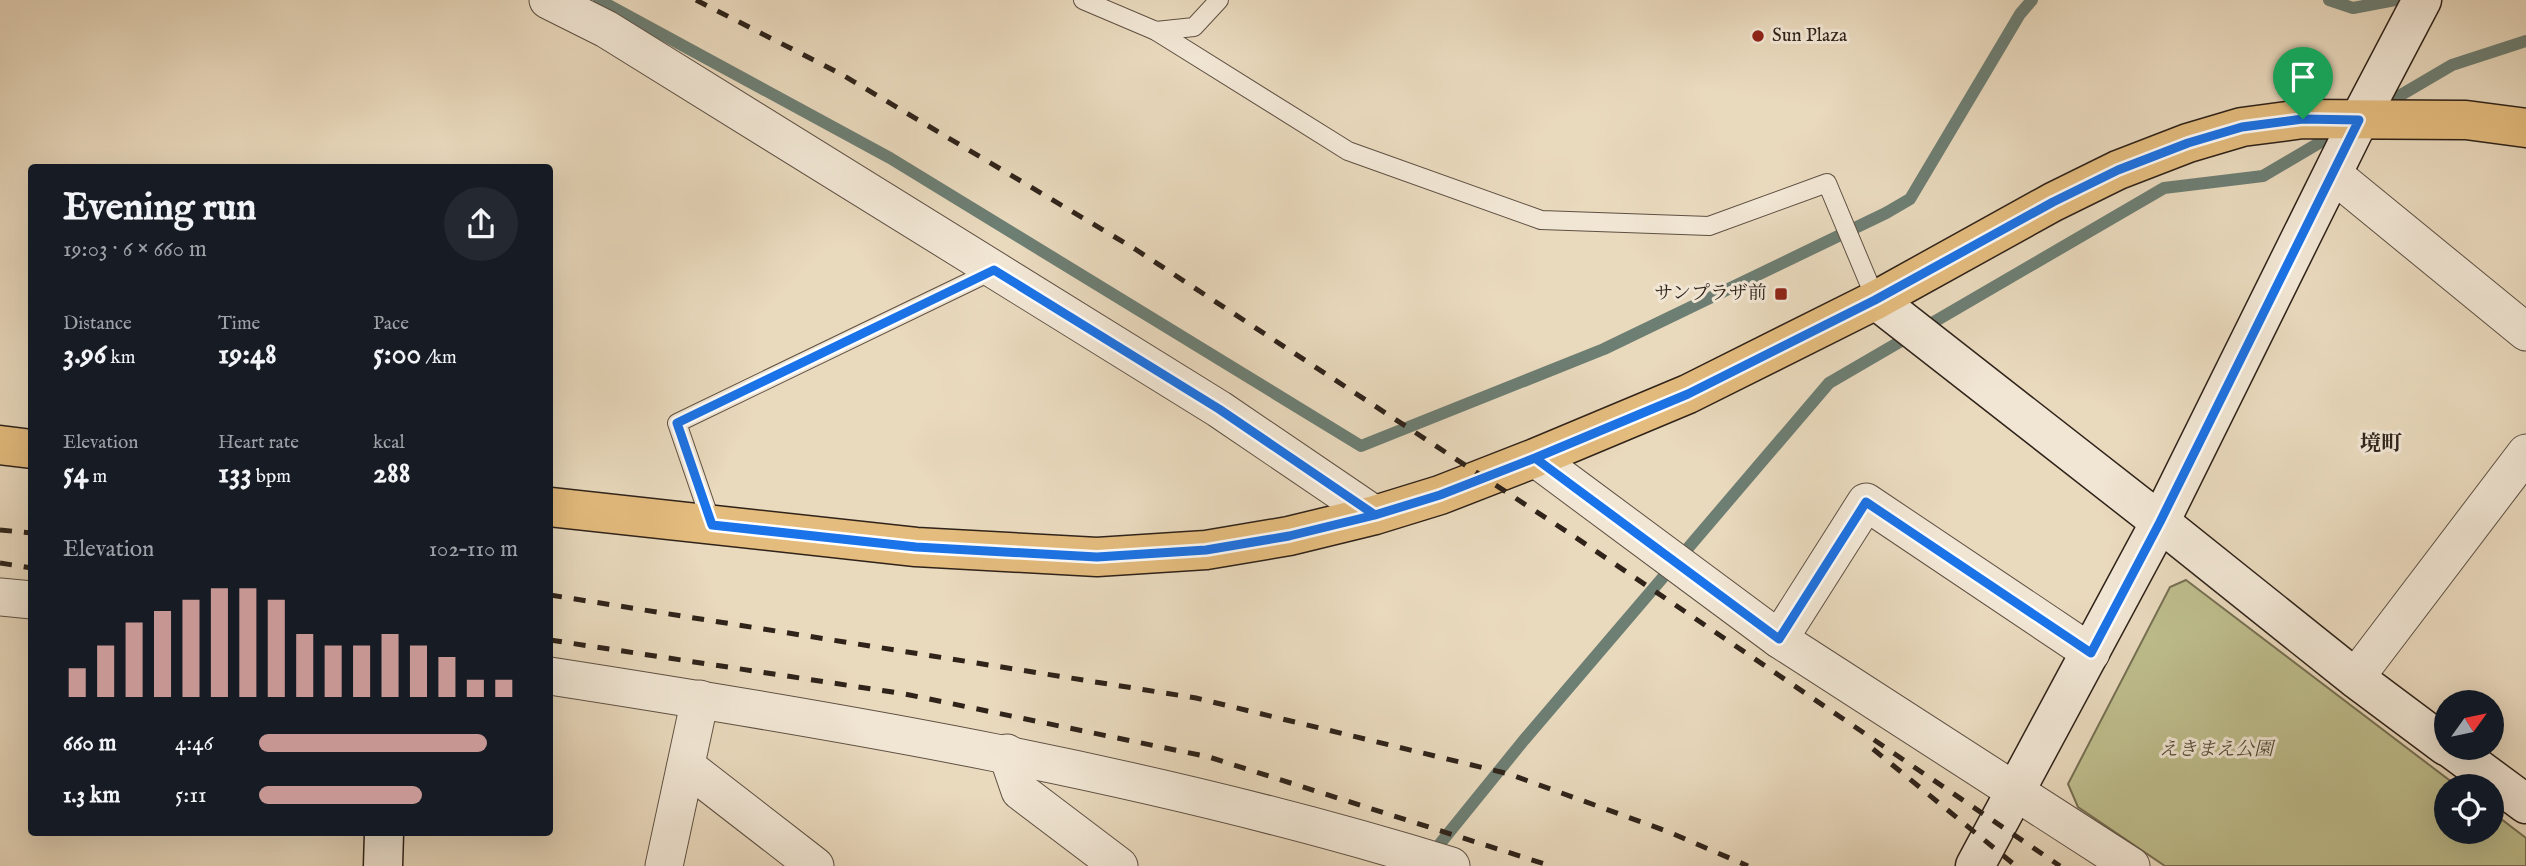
<!DOCTYPE html>
<html lang="en">
<head>
<meta charset="utf-8">
<style>
  body { margin:0; font-family:"IM FELL English","Noto Serif JP",serif; background:#242831; color:#f1f3f6; height:100vh; display:flex; flex-direction:column; font-size:26px; white-space:nowrap }
  * { box-sizing:border-box; margin:0 }
  p { font-size:23px; color:#9ea1a6 }
  .icon { flex:none; width:38px; height:38px; fill:none; stroke:currentColor; stroke-width:2; stroke-linecap:round; stroke-linejoin:round }
  .map { position:relative; flex:1; overflow:hidden }
  .drawer { position:absolute; left:28px; top:164px; width:525px; height:672px; display:flex; flex-direction:column; background:#171b24; border-radius:7px; box-shadow:0 7px 28px #0002 }
  .drawer>* { flex:none }
  .needle { width:46px; rotate:57deg }
  .tools { position:absolute; left:2434px; top:690px; display:grid; gap:14px }
  .tools a { display:grid; place-items:center; width:70px; height:70px; border-radius:50%; background:#171b24; box-shadow:0 7px 28px #0002; font-size:35px }
  .pin { position:absolute; display:grid; place-items:center; width:60px; height:60px; color:#fff; margin:-72px -30px; border-radius:50% 50% 50% 0; rotate:-45deg; box-shadow:0 0 7px #0007 }
  .pin .icon { rotate:45deg }
  .round { display:grid; place-items:center; flex:none; width:74px; height:74px; border-radius:37px; background:#242831 }
  .overview { display:flex; align-items:center; justify-content:space-between; height:119px; padding:0 35px }
  h1 { font-size:38px; font-weight:700; line-height:52px }
  .figures { display:grid; grid-template-columns:repeat(3,1fr); gap:10px; height:119px; padding:7px 35px }
  .figures div { display:grid; align-content:center }
  .figures b { font-size:30px; font-weight:700 }
  .figures small { font-size:19px; font-weight:400 }
  .figures p { font-size:19px }
  .chart { height:196px; padding:14px 35px }
  .chart p { display:flex; justify-content:space-between }
  .chart svg { width:100%; height:126px; margin-top:7px; stroke:#c59692; stroke-width:6 }
  ul { padding:0 35px; list-style:none; font-size:23px }
  li { display:grid; grid-template-columns:112px 84px 1fr; align-items:center; height:52px }
  li i { height:18px; border-radius:9px; background:#c59692 }
  .map>svg:first-child { display:block }
  .green { fill:#bebd8c; stroke:#767053; stroke-width:2 }
  .lines { fill:none; stroke-linecap:round; stroke-linejoin:round }
  .stream { stroke:#6d7e73; stroke-width:12 }
  .lane-casing { stroke:#5e5043; stroke-width:20 }
  .street-casing { stroke:#5e5043; stroke-width:39 }
  .secondary-casing { stroke:#2f231a; stroke-width:41 }
  .primary-casing { stroke:#2f231a; stroke-width:41 }
  .lane { stroke:#f1e6d4; stroke-width:18 }
  .street { stroke:#f1e6d4; stroke-width:37 }
  .secondary { stroke:#f1e6d4; stroke-width:38 }
  .primary { stroke:#e4bc7e; stroke-width:38 }
  .rail { stroke:#2f231a; stroke-width:5; stroke-dasharray:12 12; stroke-linecap:butt }
  .route-casing { stroke:#fff; stroke-width:14 }
  .route { stroke:#1a73e8; stroke-width:9 }
  .poi-dot { fill:#8f2418; stroke:#f1e6d4; stroke-width:2.5 }
  .labels { text-anchor:middle; dominant-baseline:central; stroke-width:6; stroke-linejoin:round; paint-order:stroke }
  .poi-label { font-size:19px; fill:#2f231a; stroke:#f1e6d4; text-anchor:start }
  .park-label { font-size:19px; font-style:italic; fill:#534a36; stroke:#f1e6d4 }
  .neighbourhood-label { font-size:21px; font-weight:bold; fill:#2f231a; stroke:#f1e6d4 }
</style>
</head>
<body>
<div class="map">
<svg width="2526" height="866" viewBox="0 0 2526 866">
  <rect width="100%" height="100%" fill="#e9d9bd"/>
  <filter id="stains"><feTurbulence type="fractalNoise" baseFrequency=".00286" numOctaves="4"/><feColorMatrix values="0 0 0 0 .2 0 0 0 0 .09 0 0 0 0 .02 0 0 0 .5 -.17"/></filter>
  <radialGradient id="worn" r=".72"><stop offset=".6" stop-color="#630" stop-opacity="0"/><stop offset="1" stop-color="#630" stop-opacity=".3"/></radialGradient>
  <!-- green -->
  <polygon class="green" points="2186,580 2457,786 2446,786 2446,831 2492,831 2492,812 2526,838 2526,866 2165,866 2078,807 2068,784 2170,587"/>
  <g class="lines">
    <!-- stream -->
    <g class="stream">
      <polyline points="599,0 890,158 1361,446 1604,349 1886,213 1910,199 2020,14 2032,0"/>
      <polyline points="2329,0 2353,8 2395,0"/>
      <polyline points="2377,109 2452,65 2526,41"/>
      <polyline points="1430,856 1524,740 1829,383 2164,188 2263,176 2341,130"/>
    </g>
    <defs>
      <g id="lane">
        <polyline points="1083,0 1156,31 1194,27 1219,0"/>
        <polyline points="1156,31 1348,151 1541,220 1709,226 1827,183 1876,300"/>
        <polyline points="712,525 677,423 994,270"/>
      </g>
      <g id="street">
        <polyline points="548,0 606,29 1219,409 1375,515"/>
        <polyline points="2333,174 2526,332"/>
        <polyline points="1535,458 1779,639 2131,866"/>
        <polyline points="0,597 32,600"/>
        <polyline points="1779,639 1866,502 2091,653"/>
        <path d="M550,676C853,723 1157,775 1451,866"/>
        <polyline points="2355,678 2526,453"/>
        <polyline points="1007,753 1020,791 1119,866"/>
        <polyline points="686,766 815,866"/>
        <polyline points="664,866 700,699"/>
      </g>
      <g id="secondary">
        <polyline points="1876,300 2160,522 2355,678 2446,746"/>
        <polyline points="2449,747 2526,804"/>
        <polyline points="383,866 384,833"/>
        <polyline points="1975,866 2160,522 2359,120 2422,0"/>
      </g>
      <g id="primary">
        <polyline points="0,445 32,449"/>
        <polyline points="550,507 916,547 1097,557 1206,550 1289,536 1375,515 1440,495 1535,458 1688,394 1876,300 2053,202 2118,170 2188,143 2242,127 2303,119 2466,120 2526,128"/>
      </g>
    </defs>
    <!-- lane casing -->
    <use href="#lane" class="lane-casing"/>
    <!-- street casing -->
    <use href="#street" class="street-casing"/>
    <!-- secondary casing -->
    <use href="#secondary" class="secondary-casing"/>
    <!-- primary casing -->
    <use href="#primary" class="primary-casing"/>
    <!-- lane -->
    <use href="#lane" class="lane"/>
    <!-- street -->
    <use href="#street" class="street"/>
    <!-- secondary -->
    <use href="#secondary" class="secondary"/>
    <!-- primary -->
    <use href="#primary" class="primary"/>
    <!-- rail -->
    <g class="rail">
      <polyline points="696,0 841,74 1135,249 1575,537 2060,866"/>
      <polyline points="0,530 32,533"/>
      <polyline points="0,563 32,568"/>
      <polyline points="550,595 1196,698 1509,774 1669,832 1748,866"/>
      <polyline points="550,640 905,694 1209,757 1551,866"/>
      <polyline points="1873,749 2016,866"/>
    </g>
  </g>
  <g class="lines">
    <defs>
      <polyline id="route" points="2303,119 2242,127 2188,143 2118,170 2053,202 1875,300 1688,394 1535,458 1440,495 1375,515 1289,536 1206,550 1097,557 916,547 712,525 677,423 994,270 1219,409 1375,515 1440,495 1535,458 1779,639 1866,502 2091,653 2160,522 2359,120 2303,119"/>
    </defs>
    <!-- route casing -->
    <use href="#route" class="route-casing"/>
    <!-- route -->
    <use href="#route" class="route"/>
  </g>
  <!-- markers -->
  <g class="poi-dot">
    <circle cx="1758" cy="36" r="7"/>
    <rect x="1774" y="287" width="14" height="14" rx="3.5"/>
  </g>
  <g class="labels">
    <!-- poi labels -->
    <g class="poi-label">
      <text x="1772" y="36">Sun Plaza</text>
      <text x="1767" y="294" text-anchor="end">サンプラザ前</text>
    </g>
    <!-- park labels -->
    <g class="park-label">
      <text x="2216" y="750">えきまえ公園</text>
    </g>
    <!-- neighbourhood labels -->
    <g class="neighbourhood-label">
      <text x="2381" y="444">境町</text>
    </g>
  </g>
  <rect width="100%" height="100%" filter="url(#stains)"/>
  <rect width="100%" height="100%" fill="url(#worn)"/>
</svg>
<div class="tools">
<a><svg class="needle" viewBox="-14 -14 28 28"><path d="M0-13l5 13h-10z" fill="#e53935"/><path d="M0 13l5-13h-10z" fill="#9ea1a6"/></svg></a>
<a><svg class="icon" aria-label="locate" viewBox="0 0 24 24"><circle cx="12" cy="12" r="6"/><path d="M12 2v4M12 18v4M2 12h4M18 12h4"/></svg></a>
</div>
<div class="pin" style="left:2303px;top:119px;background:#1e9e55"><svg class="icon" aria-label="arrive" viewBox="0 0 24 24"><path d="M6 21V4h12l-3 4 3 4H6"/></svg></div>
<section class="drawer">
<div class="overview"><div><h1>Evening run</h1><p>19:03 · 6 × 660 m</p></div><a class="round"><svg class="icon" aria-label="share" viewBox="0 0 24 24"><path d="M12 15V3M7 8l5-5 5 5M5 13v7h14v-7"/></svg></a></div>
<div class="figures">
<div><p>Distance</p><b>3.96<small> km</small></b></div>
<div><p>Time</p><b>19:48</b></div>
<div><p>Pace</p><b>5:00<small> /km</small></b></div>
</div>
<div class="figures">
<div><p>Elevation</p><b>54<small> m</small></b></div>
<div><p>Heart rate</p><b>133<small> bpm</small></b></div>
<div><p>kcal</p><b>288</b></div>
</div>
<div class="chart"><p><span>Elevation</span>102–110 m</p>
<svg viewBox="0 0 160 44" preserveAspectRatio="none"><path d="M5 44V34M15 44V26M25 44V18M35 44V14M45 44V10M55 44V6M65 44V6M75 44V10M85 44V22M95 44V26M105 44V26M115 44V22M125 44V26M135 44V30M145 44V38M155 44V38"/></svg>
</div>
<ul>
<li><b>660 m</b>4:46<i style="width:88%"></i></li>
<li><b>1.3 km</b>5:11<i style="width:63%"></i></li>
</ul>
</section>
</div>
</body>
</html>
